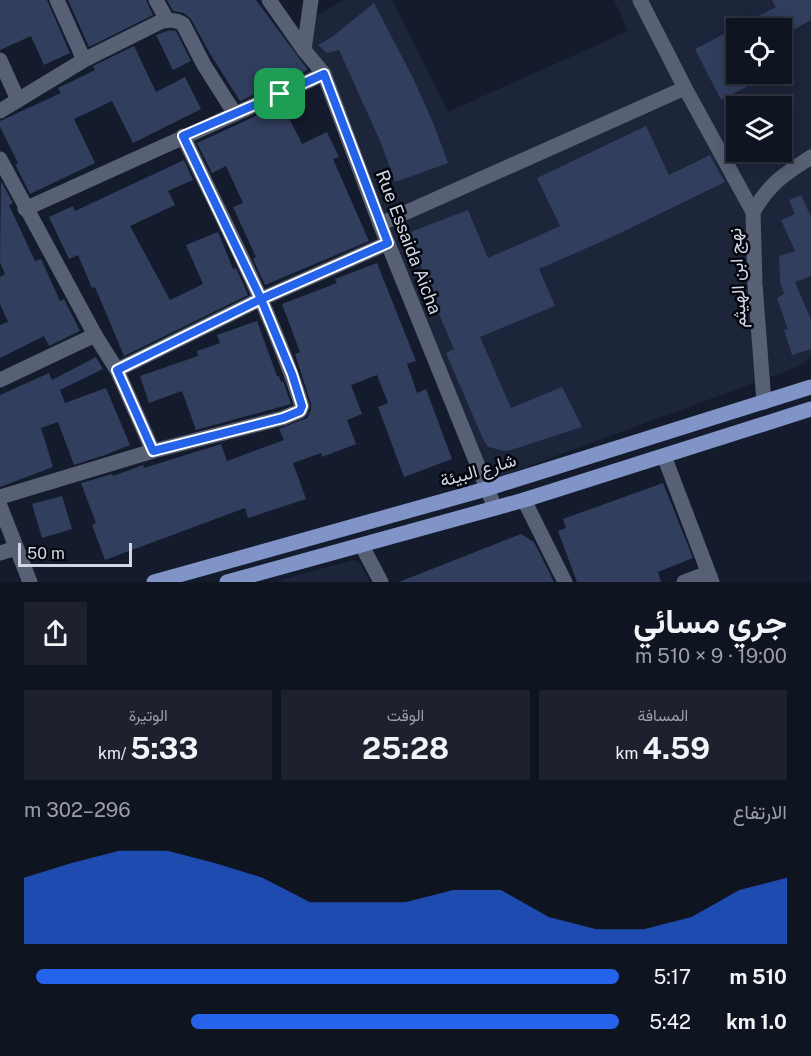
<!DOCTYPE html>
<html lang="ar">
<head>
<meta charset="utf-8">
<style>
  body { margin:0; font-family:"Public Sans",Vazirmatn,sans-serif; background:#1d212e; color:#f1f3f6; direction:rtl; height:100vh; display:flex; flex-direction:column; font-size:22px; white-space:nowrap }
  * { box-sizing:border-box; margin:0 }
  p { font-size:20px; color:#9b9ea5 }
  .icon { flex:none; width:33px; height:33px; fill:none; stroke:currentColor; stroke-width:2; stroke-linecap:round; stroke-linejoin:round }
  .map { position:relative; height:582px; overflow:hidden; direction:ltr }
  .drawer { display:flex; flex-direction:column; background:#0f1421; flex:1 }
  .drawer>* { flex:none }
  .buttons { position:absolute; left:726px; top:18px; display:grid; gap:12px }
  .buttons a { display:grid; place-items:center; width:66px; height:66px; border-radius:0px; background:#0f1421; box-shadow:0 3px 15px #0003,0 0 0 2px #2f333f; font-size:30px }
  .scale { position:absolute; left:18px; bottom:15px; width:114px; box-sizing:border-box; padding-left:6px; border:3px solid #d2d7e3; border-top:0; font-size:16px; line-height:21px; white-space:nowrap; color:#d2d7e3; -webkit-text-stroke:4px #04060d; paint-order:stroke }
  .pin { position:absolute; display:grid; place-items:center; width:51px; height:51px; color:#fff; margin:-26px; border-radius:12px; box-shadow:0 3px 9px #0006 }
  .round { display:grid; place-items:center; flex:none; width:63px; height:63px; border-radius:0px; background:#1d212e }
  .headline { display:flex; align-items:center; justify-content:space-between; height:102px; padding:0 24px }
  h1 { font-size:33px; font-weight:700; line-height:45px }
  .figures { display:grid; grid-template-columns:repeat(3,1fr); gap:9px; height:102px; padding:6px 24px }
  .figures div { display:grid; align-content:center; border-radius:0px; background:#1d212e; text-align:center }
  .figures b { font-size:30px; font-weight:700 }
  .figures small { font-size:16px; font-weight:400 }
  .figures p { font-size:16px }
  .chart { height:168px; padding:12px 24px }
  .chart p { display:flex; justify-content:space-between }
  .chart svg { width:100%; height:108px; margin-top:6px; fill:#2563eb; opacity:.7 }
  ul { padding:0 24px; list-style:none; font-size:20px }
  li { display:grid; grid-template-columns:96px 72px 1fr; align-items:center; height:45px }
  li i { height:15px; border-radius:8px; background:#2563eb }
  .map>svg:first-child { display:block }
  .built { fill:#1c253a; fill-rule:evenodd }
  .building { fill:#313e5e }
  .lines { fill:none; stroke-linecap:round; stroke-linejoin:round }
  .minor { stroke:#576074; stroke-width:15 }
  .primary { stroke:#8094c7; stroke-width:15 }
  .route-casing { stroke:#fff; stroke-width:12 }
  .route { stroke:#2563eb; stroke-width:8 }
  .labels { text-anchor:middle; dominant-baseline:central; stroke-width:5; stroke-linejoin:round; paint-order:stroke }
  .street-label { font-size:18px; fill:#d2d7e3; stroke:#04060d }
</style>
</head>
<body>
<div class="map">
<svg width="811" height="582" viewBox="0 0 811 582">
  <rect width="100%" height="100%" fill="#141b2c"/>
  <!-- built -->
  <g class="built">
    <path d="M343,0H392L448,112L628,31L614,0H811V357L797,367L482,483L301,25ZM736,28H782V74H736ZM736,106H782V152H736Z"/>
    <polygon points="353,560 361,564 370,582 279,582 281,580"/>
  </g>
  <!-- building -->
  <g class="building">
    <polygon points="0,0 47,0 70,53 44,65 31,36 0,50"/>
    <polygon points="68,0 146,0 153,15 89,47"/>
    <polygon points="167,0 256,0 308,70 240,101 209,52 191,19 184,13 173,11"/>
    <polygon points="772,0 811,0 811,20 782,36 782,28 736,28 736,74 772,74 721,100 695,49 776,7"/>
    <polygon points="374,3 413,78 434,125 448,163 395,182 381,143 339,50 327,53 318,45 332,37"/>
    <polygon points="170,30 176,31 191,61 173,70 156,35"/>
    <polygon points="134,46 156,92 185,77 201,109 133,143 112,101 74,119 95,163 30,194 15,164 18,163 0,127 0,121 61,93 58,88 95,70 93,66"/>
    <polygon points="282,104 302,144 327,132 339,157 333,159 369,241 265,285 253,259 256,257 233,207 243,203 226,166 212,173 197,143"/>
    <polygon points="646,126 669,175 710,155 725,182 612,237 539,269 555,306 480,337 511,408 562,387 582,427 511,450 505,451 488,447 483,439 446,353 454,349 426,284 428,284 408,233 468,210 488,258 527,241 560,226 537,178"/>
    <polygon points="184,160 193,180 168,191 175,205 130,226 170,300 203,284 186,245 218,232 233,269 236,268 248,295 124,356 95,287 92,288 78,255 69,259 49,217 73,206 75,211"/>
    <polygon points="1,181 13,203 9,205 35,261 41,259 60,301 64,299 80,331 49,346 44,336 0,358 0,325 8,322 0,304 0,277 5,274 0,262"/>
    <polygon points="801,195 811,217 811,276 795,282 811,320 811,349 792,355 784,330 788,329 777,298 784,294 780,281 779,256 795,251 781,220 795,214 789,200"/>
    <polygon points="377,263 416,361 407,364 417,393 426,389 452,459 404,477 378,407 388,403 377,375 351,385 362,414 347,420 356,444 322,457 321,453 293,463 306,499 248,518 245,508 105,560 92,525 96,523 81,483 112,474 113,476 143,465 144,468 221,444 227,461 284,440 279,429 307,418 311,410 311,404 295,354 300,352 282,304 337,283 335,279"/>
    <polygon points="257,321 277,376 279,376 281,382 283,381 291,404 196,430 182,391 149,403 140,376 198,356 197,351 220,343 217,335"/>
    <polygon points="96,357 103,369 60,390 65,403 106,388 130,445 105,455 74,465 58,422 41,428 53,467 0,487 0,395 49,373 52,380"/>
    <polygon points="663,483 693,558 658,572 661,582 577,582 558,531 566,528 563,519"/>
    <polygon points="62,496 72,529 42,538 32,504"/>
    <polygon points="521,534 534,542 554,582 399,582"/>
  </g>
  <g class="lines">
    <!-- minor -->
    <g class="minor">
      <polyline points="57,0 84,60"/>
      <polyline points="156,0 167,20"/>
      <polyline points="269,0 304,50 324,74 380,224 495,508"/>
      <polyline points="640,0 685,88 753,212 755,284 764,402"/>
      <polyline points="304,50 311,0"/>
      <polyline points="0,60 18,100"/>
      <path d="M0,111L84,60L160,22C169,20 175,19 183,24L204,65L235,114L25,209"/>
      <polyline points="235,114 324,74"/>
      <polyline points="0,159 95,335 117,370 153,451"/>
      <path d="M753,212C769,184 784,174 811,157"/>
      <polyline points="380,224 685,88"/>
      <polyline points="117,370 261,299 388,243"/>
      <polyline points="0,380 95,335"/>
      <polyline points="664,456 712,582"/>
      <path d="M0,497L153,451L283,418L300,411L302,406C272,312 225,224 183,136"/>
      <polyline points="524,500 565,582"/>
      <polyline points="0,506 30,582"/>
      <polyline points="362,546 381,582"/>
      <polyline points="0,553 16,548"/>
      <polyline points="684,582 708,573"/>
    </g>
    <!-- primary -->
    <g class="primary">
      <polyline points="154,582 486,489 811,387"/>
      <polyline points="227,582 524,500 811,409"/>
    </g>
  </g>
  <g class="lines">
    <defs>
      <polyline id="route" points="280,94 183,136 261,299 117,370 153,451 283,418 300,411 302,406 292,374 261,299 388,243 324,74 280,94"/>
    </defs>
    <!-- route casing -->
    <use href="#route" class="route-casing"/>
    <!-- route -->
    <use href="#route" class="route"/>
  </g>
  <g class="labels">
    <!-- street labels -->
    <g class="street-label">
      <text transform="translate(409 242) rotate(69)">Rue Essaida Aicha</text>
      <text transform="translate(737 278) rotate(-93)">نهج ابن الهيثم</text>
      <text transform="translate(478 470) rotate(-16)">شارع البيئة</text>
    </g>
  </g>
</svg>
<div class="buttons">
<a><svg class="icon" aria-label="locate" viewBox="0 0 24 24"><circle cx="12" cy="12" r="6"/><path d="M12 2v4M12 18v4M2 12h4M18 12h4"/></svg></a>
<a><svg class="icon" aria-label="layers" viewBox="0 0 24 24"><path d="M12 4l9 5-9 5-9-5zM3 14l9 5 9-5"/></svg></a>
</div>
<div class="scale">50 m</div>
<div class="pin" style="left:280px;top:94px;background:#1e9e55"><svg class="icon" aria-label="arrive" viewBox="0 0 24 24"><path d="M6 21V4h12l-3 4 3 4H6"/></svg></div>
</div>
<section class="drawer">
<div class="headline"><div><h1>جري مسائي</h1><p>19:00 · 9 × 510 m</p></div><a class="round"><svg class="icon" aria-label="share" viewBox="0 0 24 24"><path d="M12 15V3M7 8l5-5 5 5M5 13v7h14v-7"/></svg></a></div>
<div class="figures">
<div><p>المسافة</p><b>4.59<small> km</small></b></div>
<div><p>الوقت</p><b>25:28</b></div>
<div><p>الوتيرة</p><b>5:33<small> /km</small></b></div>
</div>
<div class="chart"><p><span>الارتفاع</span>296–302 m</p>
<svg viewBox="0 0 160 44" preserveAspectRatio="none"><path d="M0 44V17L10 11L20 6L30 6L40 11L50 17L60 27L70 27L80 27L90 22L100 22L110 33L120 38L130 38L140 33L150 22L160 17V44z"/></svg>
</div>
<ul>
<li><b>510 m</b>5:17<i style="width:98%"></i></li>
<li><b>1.0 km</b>5:42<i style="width:72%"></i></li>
</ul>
</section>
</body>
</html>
